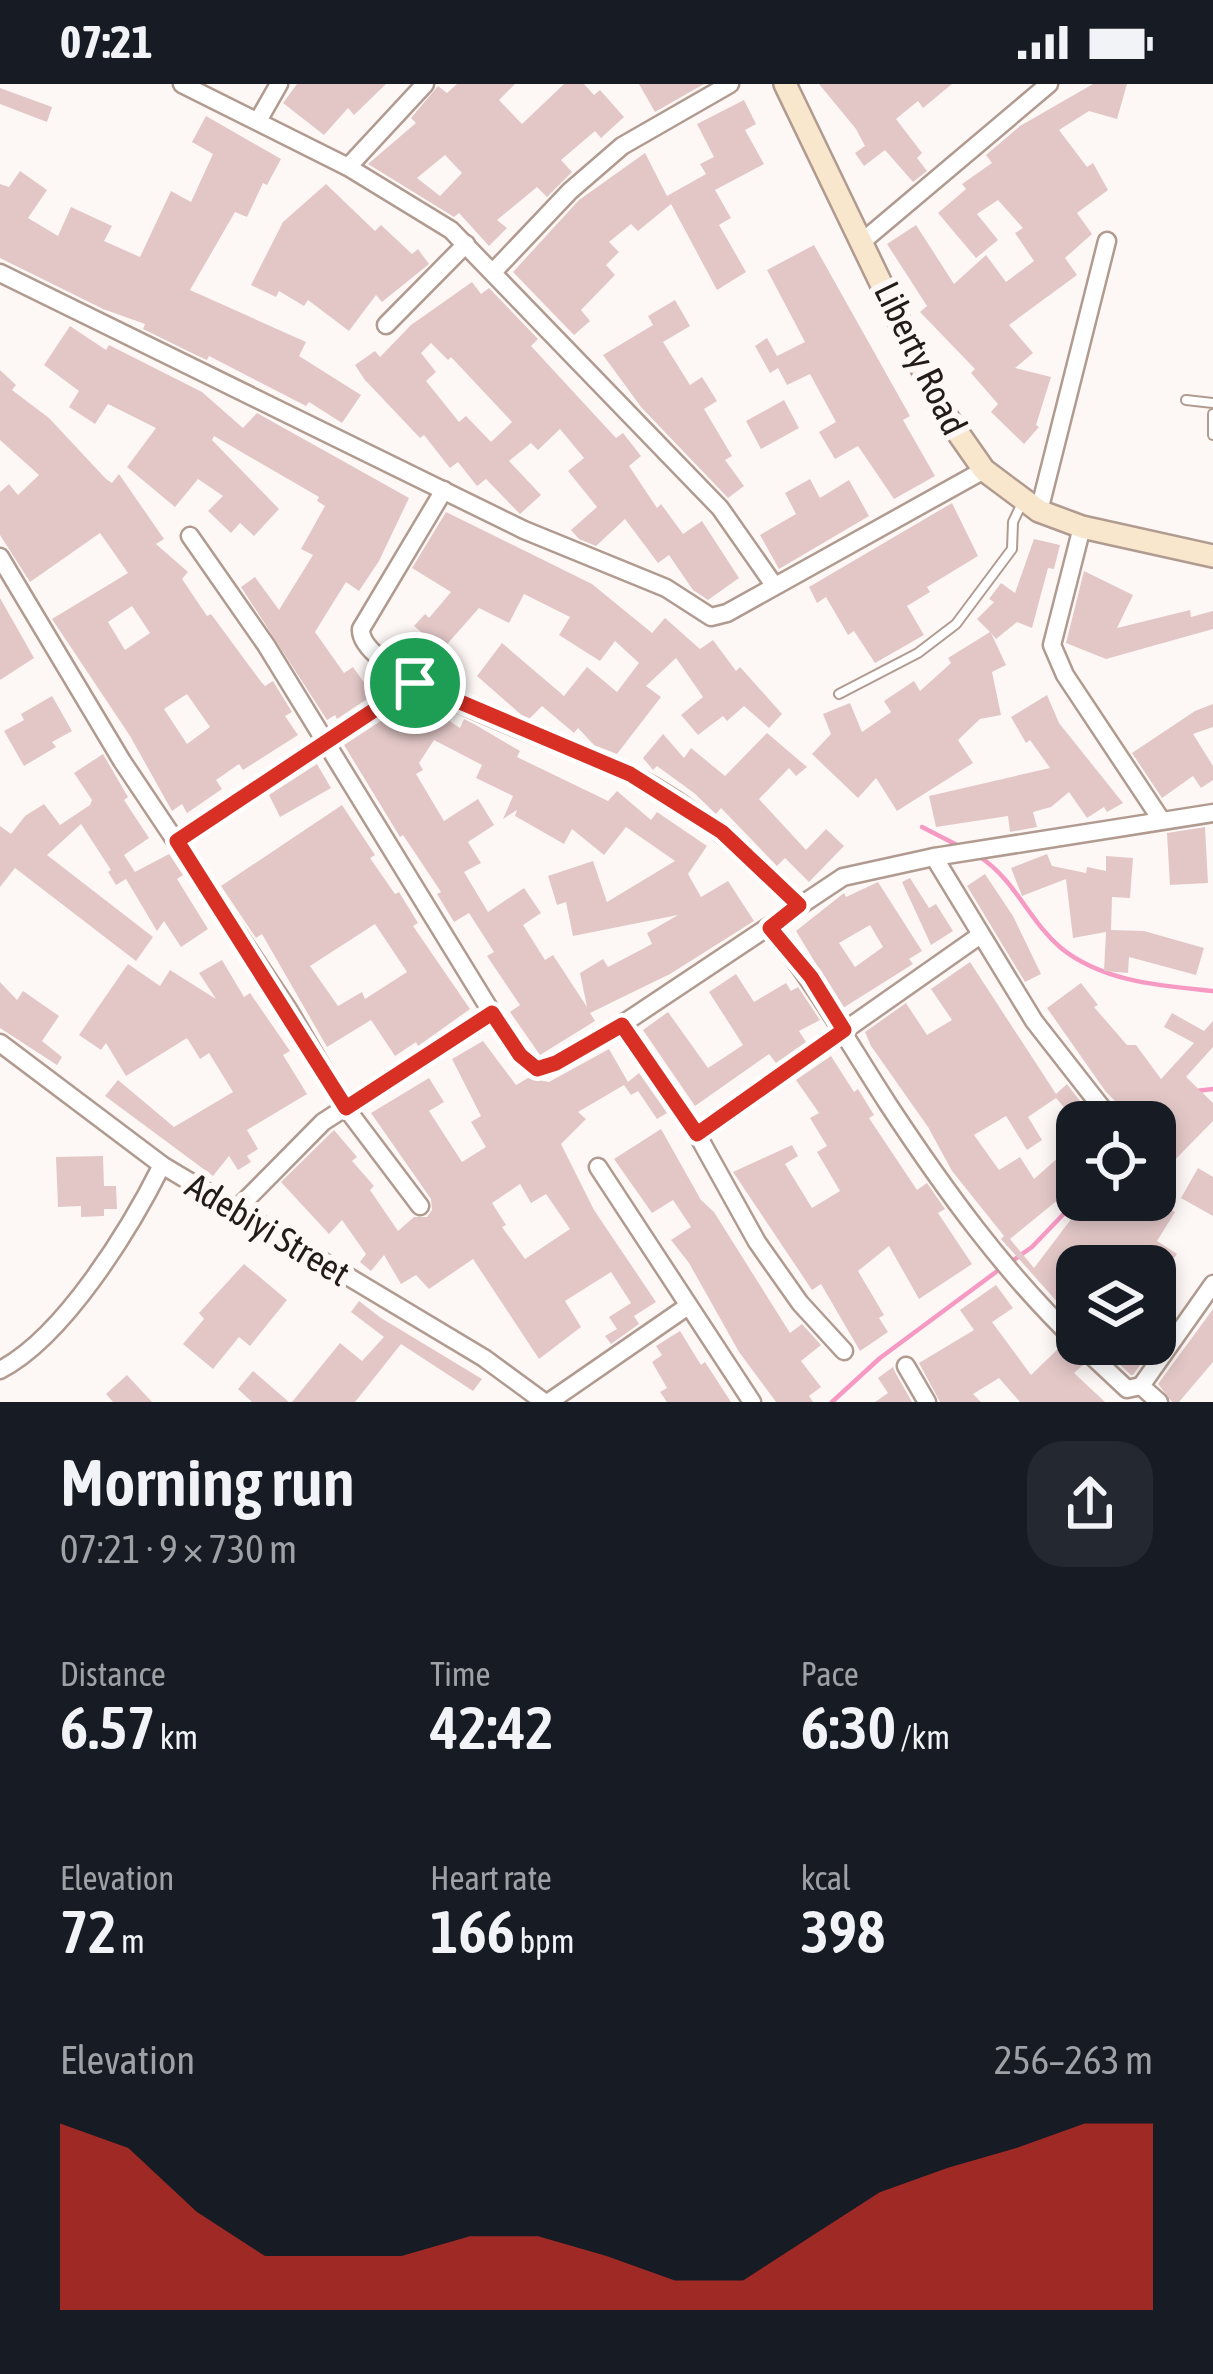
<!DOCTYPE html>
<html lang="en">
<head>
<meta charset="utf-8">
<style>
  body { margin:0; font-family:"Asap Condensed",sans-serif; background:#242831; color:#f1f3f6; height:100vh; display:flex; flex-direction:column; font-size:45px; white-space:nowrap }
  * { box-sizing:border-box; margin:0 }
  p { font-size:39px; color:#9ea1a6 }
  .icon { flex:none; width:66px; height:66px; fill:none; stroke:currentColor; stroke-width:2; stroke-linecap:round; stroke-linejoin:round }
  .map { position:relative; height:1318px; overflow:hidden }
  .drawer { display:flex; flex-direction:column; background:#171b24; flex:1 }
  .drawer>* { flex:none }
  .buttons { position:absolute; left:1056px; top:1017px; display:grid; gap:24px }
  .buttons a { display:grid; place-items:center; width:120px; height:120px; border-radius:24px; background:#171b24; box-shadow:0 6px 18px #0003; font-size:60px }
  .pin { position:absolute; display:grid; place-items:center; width:102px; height:102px; color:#fff; margin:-51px; border:6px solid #fff; border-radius:50%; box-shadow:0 3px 12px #0007 }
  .round { display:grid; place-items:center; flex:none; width:126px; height:126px; border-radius:36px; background:#242831 }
  .summary { display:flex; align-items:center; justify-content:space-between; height:204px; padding:0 60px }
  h1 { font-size:66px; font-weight:600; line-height:90px }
  .stats { display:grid; grid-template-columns:repeat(3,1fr); gap:18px; height:204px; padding:12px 60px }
  .stats div { display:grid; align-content:center }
  .stats b { font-size:60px; font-weight:600 }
  .stats small { font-size:33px; font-weight:400 }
  .stats p { font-size:33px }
  .chart { height:336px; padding:24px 60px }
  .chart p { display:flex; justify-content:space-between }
  .chart svg { width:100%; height:216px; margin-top:12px; fill:#d93025; opacity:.7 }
  .status { display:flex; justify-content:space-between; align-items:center; height:84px; padding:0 60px; background:#171b24; direction:ltr }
  .status svg { height:33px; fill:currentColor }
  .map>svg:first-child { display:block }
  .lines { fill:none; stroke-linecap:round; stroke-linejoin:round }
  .stream { stroke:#f699c3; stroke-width:4.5 }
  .building { fill:#e3c7c7; fill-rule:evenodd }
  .lane-casing { stroke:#b19b90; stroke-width:12 }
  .street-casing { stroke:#b19b90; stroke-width:21 }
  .secondary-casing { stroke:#b19b90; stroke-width:26 }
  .lane { stroke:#fff; stroke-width:8 }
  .street { stroke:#fff; stroke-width:16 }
  .secondary { stroke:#f8e6cd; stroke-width:21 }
  .route-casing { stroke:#fff; stroke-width:24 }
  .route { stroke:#d93025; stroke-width:15 }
  .labels { text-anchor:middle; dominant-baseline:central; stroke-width:12; stroke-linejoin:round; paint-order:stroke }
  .street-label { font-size:36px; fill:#231b17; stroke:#fdf8f6 }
</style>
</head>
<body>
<div class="status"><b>07:21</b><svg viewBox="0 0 49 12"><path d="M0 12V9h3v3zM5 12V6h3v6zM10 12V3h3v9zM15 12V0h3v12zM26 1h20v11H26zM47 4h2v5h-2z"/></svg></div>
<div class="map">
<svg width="1213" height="1318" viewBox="0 0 1213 1318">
  <rect width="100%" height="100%" fill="#fdf8f6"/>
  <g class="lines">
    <!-- stream -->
    <g class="stream">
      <polyline points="922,743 959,762"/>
      <path d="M980,773C1016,797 1029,837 1061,864C1103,898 1162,902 1213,907"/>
      <polyline points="1196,1007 1213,1005"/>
      <polyline points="1008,1180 1032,1163 1077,1116"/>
      <polyline points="832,1318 880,1274 996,1188"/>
    </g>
  </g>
  <!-- building -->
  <g class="building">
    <polygon points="297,0 386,0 354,31 348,24 324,51 283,19"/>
    <path d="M457,0H515L499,16L522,40L564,0H584L594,11L600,6L624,33L601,54L595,47L561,76L572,88L547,113L537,103L497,136L507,144L489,162L459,129L454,133L368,80L416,39L411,34L438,2L447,9ZM445,71L462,89L440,112L417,94Z"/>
    <polygon points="639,0 704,0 655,28"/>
    <polygon points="819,0 952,0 923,24 918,17 896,35 922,69 917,74 927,87 913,98 885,66 864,82 855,69 865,62 856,45"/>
    <polygon points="1093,0 1127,0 1117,35 1089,27 1059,46 1087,83 1093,79 1108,106 1077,129 1092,150 1065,174 1077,191 1009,241 1033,269 1015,284 1051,293 1036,341 1039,343 1024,360 991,328 998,320 971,289 975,285 920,228 927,222 887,160 916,141 954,200 986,171 1006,198 1034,177 1015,149 1023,144 998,116 977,130 998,156 976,174 938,129 966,105 962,100 992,79 986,71 1020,42"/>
    <polygon points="0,4 52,23 47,38 0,20"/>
    <polygon points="744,16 756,40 745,46 764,80 715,106 731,134 719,141 746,188 717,206 671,120 638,147 631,140 609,158 619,168 606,181 615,191 581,226 590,237 574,251 513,188 579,116 645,69 667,112 706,90 700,80 714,73 697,40"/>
    <polygon points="206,32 281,75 267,101 263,99 247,133 235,128 190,206 306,258 299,272 361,311 342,339 309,318 306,322 209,272 207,276 196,271 143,245 145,240 103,225 0,174 0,100 9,103 20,87 47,106 28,134 58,152 71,123 112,142 104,157 140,173 171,107 191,118 213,70 192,58"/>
    <polygon points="326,100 375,147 381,141 412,170 418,165 429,180 382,218 376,211 349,247 308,216 304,222 279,207 276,213 251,201 283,138"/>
    <polygon points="814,161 910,332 903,336 935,392 894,415 858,362 835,375 819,348 836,338 810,290 787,301 778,284 770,289 755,262 767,254 777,272 805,258 767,186"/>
    <path d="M472,198L481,210L489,204L538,255L531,262L616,354L623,349L641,372L629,382L657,424L661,420L683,450L702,437L739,494L708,516L693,506L669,471L658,479L625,435L596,462L579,455L571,446L597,423L568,387L584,374L560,345L538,366L531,359L509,377L541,411L520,430L486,395L477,402L458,378L450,384L424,351L420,354L365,296L355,281L375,267L380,273L411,241ZM431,259L448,276L451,273L512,338L491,358L466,332L459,338L426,297L436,288L421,269Z"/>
    <polygon points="675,216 690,242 663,258 690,301 702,293 717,317 704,325 732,372 725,376 744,402 728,414 641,323 603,271 653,241 648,232"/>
    <polygon points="70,242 106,266 109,261 202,308 243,344 257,329 409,414 379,477 359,507 346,498 315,548 344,589 353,583 373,611 337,635 335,631 327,636 241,503 255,493 279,526 313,471 301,465 325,422 317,417 319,413 214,352 212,356 279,425 254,452 240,439 231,449 208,427 223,412 198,395 175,423 127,383 156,344 108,320 95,340 69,323 79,307 44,281"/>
    <path d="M0,286L16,301L12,306L49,334L106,395L112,399L119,390L164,455L156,460L188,488L182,495L207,532L211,530L262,599L265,602L273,597L292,628L285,632L298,651L243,686L239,680L216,696L222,705L187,729L182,720L172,727L130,652L52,535L128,489L100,449L30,498L0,451V408L9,400L18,411L39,391L0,356ZM132,522L150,549L125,566L108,538ZM187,610L210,643L187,660L164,625Z"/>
    <polygon points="784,316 799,344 761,365 746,337"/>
    <polygon points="810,395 820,414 849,396 869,432 779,485 760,451 796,430 785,409"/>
    <polygon points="952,419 978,472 927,503 930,508 907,522 924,551 875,579 854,547 848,551 826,513 817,519 809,503"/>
    <polygon points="446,428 592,500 652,549 665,534 700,565 713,556 736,587 740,583 782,630 769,644 744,622 727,637 723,632 698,651 681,631 703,613 676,574 646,602 661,613 617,670 594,661 578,644 574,649 542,622 529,635 525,634 477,592 502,559 564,612 587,583 617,608 639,579 615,557 600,577 559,551 570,533 524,510 509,539 479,524 442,566 414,542 425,530 429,534 451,508 412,484"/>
    <polygon points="1034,455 1060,461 1054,485 1048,484 1032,544 1017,538 996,555 991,549 1006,581 992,588 1001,631 980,635 958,656 973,679 897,727 876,694 858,714 812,670 831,650 823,630 850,619 862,648 891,628 884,617 914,597 920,607 951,579 948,574 990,548 977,535 994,518 989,515 1001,499 1015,509"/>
    <polygon points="1084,487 1133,511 1117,544 1190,526 1191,533 1213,527 1213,545 1106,575 1066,559"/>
    <polygon points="0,514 34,574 0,596"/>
    <polygon points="1047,611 1059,639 1123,719 1107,728 1104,723 1087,734 1069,708 1051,723 1033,728 1037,743 1010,748 1008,732 936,743 929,712 1050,684 1030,656 1026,659 1011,633"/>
    <polygon points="52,612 72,647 52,658 56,663 24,682 4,647 24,636 21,630"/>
    <path d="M415,614L460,644L464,635L474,640L520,667L517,673L608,717L617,707L651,736L657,728L707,762L688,790L701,813L728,797L754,837L670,890L590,929L595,937L540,971L510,928L520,921L487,872L494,868L469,829L454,838L437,810L441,808L403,751L400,753L344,661L390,631L395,640ZM434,656L482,681L476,694L513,712L503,735L517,726L515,732L564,760L572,745L604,771L626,743L675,777L607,818L593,777L548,792L557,821L566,818L573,852L678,831L647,849L652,860L608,883L603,875L580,889L587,923L553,871L545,876L523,841L541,829L524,804L488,828L464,788L481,779L468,758L494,741L478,715L444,737L416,690L423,686L419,679Z"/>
    <polygon points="1213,620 1213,643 1193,650 1213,682 1213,696 1201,704 1193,692 1162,714 1132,669 1195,627"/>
    <polygon points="767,649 807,683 796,692 789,684 759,715 806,766 826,745 844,762 809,798 785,774 777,782 721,724 716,730 694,709 657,682 653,686 643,674 663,650 684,674 691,664 725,692"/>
    <polygon points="103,670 128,713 124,716 149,754 124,771 135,788 169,770 183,791 177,795 208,845 181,863 164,837 157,847 126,795 116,801 108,788 111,786 81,740 47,771 153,853 136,877 15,784 0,803 0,742 11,750 25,732 44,720 60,741 90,721 92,716 74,689"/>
    <polygon points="317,680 331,704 280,733 269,711"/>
    <path d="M342,721L375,771L370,774L395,810L399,808L418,839L413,842L470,925L418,962L416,958L395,972L371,936L327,963L262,850L256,854L221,802ZM375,840L407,888L365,915L362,908L338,922L310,882Z"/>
    <polygon points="1205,743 1208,799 1170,801 1167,749"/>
    <polygon points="1047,770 1052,782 1086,789 1087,783 1106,787 1106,772 1133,774 1130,814 1112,813 1111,846 1144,847 1204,864 1196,891 1129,873 1128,889 1104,887 1106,848 1073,854 1066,795 1022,812 1011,784"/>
    <polygon points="985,790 1013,832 1041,890 1025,898 967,802"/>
    <polygon points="910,794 929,824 936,820 953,847 931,861 902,798"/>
    <path d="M878,798L922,867L909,875L913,880L843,924L796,847L844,809L846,813ZM870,841L883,863L855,883L839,859Z"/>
    <polygon points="222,876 244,913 250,909 290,967 283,971 307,1010 247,1046 258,1065 247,1072 251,1078 238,1086 229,1072 213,1092 105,1012 118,996 174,1043 233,1008 209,969 200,975 187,954 126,992 106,959 101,966 79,951 128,880 160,902 170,886 216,915 199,889"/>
    <polygon points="970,878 1056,1010 1067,1000 1086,1025 1074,1035 1056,1014 1028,1033 1042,1056 1027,1066 1006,1032 974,1051 999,1086 1020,1073 1034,1095 1077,1057 1077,1087 1064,1099 1070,1106 1010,1155 1034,1184 1075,1130 1064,1116 1103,1116 1113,1123 1118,1116 1155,1116 1175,1128 1157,1157 1177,1170 1168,1182 1173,1185 1155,1213 1155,1182 1102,1182 1077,1165 1077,1240 1001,1155 1004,1152 952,1087 928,1043 871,962 865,948 906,919 927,951 952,936 931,905"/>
    <polygon points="736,890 754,918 786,899 791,907 798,903 820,936 799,947 806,958 776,979 769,970 695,1022 643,946 668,928 708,984 743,961 709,908"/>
    <polygon points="0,898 17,916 23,907 59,932 42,957 62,973 57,981 0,944"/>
    <polygon points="1081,899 1098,921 1094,923 1127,961 1136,961 1161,995 1194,959 1164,943 1172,929 1204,947 1213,937 1213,963 1186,993 1213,1019 1213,1037 1155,1096 1155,1038 1136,1038 1106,1008 1047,924"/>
    <path d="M483,957L516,1001L528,994L549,998L609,965L628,998L639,989L667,1029L657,1035L638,1007L631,1011L624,1001L578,1028L586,1035L561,1060L594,1126L656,1218L634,1232L639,1240L611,1260L605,1252L617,1245L609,1233L631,1219L611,1188L565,1217L581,1243L539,1275L473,1175L429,1205L416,1191L401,1200L384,1171L371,1187L360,1178L366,1170L342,1136L329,1150L281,1098L334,1046L357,1073L352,1077L374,1102L370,1106L398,1147L414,1133H427L432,1126L431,1115L371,1029L429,994L444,1018L429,1027L462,1078L486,1063L471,1038L481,1032L452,975ZM520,1100L531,1119L546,1110L570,1145L525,1175L502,1143L506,1141L492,1119Z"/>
    <polygon points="831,972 854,1008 858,1005 874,1031 869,1034 917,1106 927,1099 945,1125 938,1129 972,1180 919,1215 889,1162 858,1187 884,1231 879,1234 888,1248 860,1267 821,1200 812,1206 733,1088 792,1061 798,1072 785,1080 812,1124 840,1107 817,1068 827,1062 810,1034 819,1029 796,996"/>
    <polygon points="661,1045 701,1116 714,1128 790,1249 802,1240 821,1261 801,1277 821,1303 809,1312 813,1318 776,1318 739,1268 689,1179 671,1156 691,1143 673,1116 652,1129 614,1075"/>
    <polygon points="103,1072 104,1102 116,1102 117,1125 104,1125 104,1132 81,1133 81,1122 58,1123 56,1073"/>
    <polygon points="1198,1084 1213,1093 1213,1132 1181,1114"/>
    <polygon points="244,1180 287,1216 250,1262 239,1253 213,1285 183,1260 204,1235 199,1229"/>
    <polygon points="996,1201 1013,1224 992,1238 1031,1291 1062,1261 1083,1281 1074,1289 1105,1318 1020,1318 999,1294 973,1310 981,1318 940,1318 919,1279 974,1246 960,1226"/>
    <polygon points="359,1217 381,1234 482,1295 473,1307 401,1260 355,1318 292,1318 340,1259 362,1277 384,1253 351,1228"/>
    <polygon points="1213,1225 1213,1278 1179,1318 1172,1318 1158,1300"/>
    <polygon points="680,1247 701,1281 705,1278 731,1318 667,1318 660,1308 667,1304 652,1278 662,1271 656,1262"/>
    <polygon points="1155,1250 1159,1254 1133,1291 1131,1291 1098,1260 1155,1260"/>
    <polygon points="893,1283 895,1288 912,1318 875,1318 888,1309 878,1294"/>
    <polygon points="253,1287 289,1318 252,1318 238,1305"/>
    <polygon points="127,1291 152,1318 113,1318 106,1310"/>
  </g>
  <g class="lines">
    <defs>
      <g id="lane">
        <polyline points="1186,316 1213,319"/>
        <polyline points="1213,330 1213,351"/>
        <polyline points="839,610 918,569 956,540 1012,465 1013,438 1022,419"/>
      </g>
      <g id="street">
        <polyline points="182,0 348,83 451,146 720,424 774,501"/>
        <polyline points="259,35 279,0"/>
        <polyline points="348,83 425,0"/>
        <polyline points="863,157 1049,0"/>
        <polyline points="495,186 570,107 622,62 730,0"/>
        <polyline points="0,189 524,446 666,504 711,533 727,529 984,386"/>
        <polyline points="386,241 466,160"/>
        <path d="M444,406L361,545C358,595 585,667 631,690C696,723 748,770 799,821"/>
        <polyline points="1039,427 1107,157"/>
        <polyline points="1082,443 1052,561 1065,591 1160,734"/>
        <polyline points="190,452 266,561 492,929 520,971 537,985 556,979 621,941 843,793 934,773 1213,729"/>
        <polyline points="0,473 122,677 288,925 346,1024 420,1122"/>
        <polyline points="177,757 415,599"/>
        <polyline points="934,773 1034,937 1113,1038"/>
        <path d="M770,844C816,900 849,960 888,1020C944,1105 1004,1188 1077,1258"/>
        <polyline points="621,941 697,1050 757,1158 800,1219 844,1267"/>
        <polyline points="0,959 162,1081 484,1274 544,1318"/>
        <polyline points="697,1050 979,852"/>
        <polyline points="598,1083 752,1318"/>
        <polyline points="235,1127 323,1038 492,929"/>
        <polyline points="1079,1260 1127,1305 1141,1302 1159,1318"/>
        <polyline points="906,1282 927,1318"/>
        <path d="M0,1286C64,1253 130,1145 162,1081"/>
        <polyline points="1141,1302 1213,1200"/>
        <polyline points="549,1318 688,1222"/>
      </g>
      <polyline id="secondary" points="785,0 942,326 984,386 1039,427 1082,443 1213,472"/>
    </defs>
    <!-- lane casing -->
    <use href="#lane" class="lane-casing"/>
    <!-- street casing -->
    <use href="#street" class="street-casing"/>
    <!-- secondary casing -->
    <use href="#secondary" class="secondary-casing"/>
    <!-- lane -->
    <use href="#lane" class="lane"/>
    <!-- street -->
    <use href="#street" class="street"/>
    <!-- secondary -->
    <use href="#secondary" class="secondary"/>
  </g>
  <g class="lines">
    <defs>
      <polygon id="route" points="415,599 630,690 722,748 799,821 770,844 811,893 844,946 697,1050 622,941 556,979 537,985 520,971 492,929 346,1024 177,757"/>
    </defs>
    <!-- route casing -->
    <use href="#route" class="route-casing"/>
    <!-- route -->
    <use href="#route" class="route"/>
  </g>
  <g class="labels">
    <!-- street labels -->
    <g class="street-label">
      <text transform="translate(921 274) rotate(64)">Liberty Road</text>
      <text transform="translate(268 1145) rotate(31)">Adebiyi Street</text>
    </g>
  </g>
</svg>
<div class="buttons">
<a><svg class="icon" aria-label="locate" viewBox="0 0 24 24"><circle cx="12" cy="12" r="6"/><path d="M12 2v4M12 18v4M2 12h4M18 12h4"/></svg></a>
<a><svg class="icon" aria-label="layers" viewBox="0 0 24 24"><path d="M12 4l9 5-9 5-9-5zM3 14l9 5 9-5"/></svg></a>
</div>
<div class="pin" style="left:415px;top:599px;background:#1e9e55"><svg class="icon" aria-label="arrive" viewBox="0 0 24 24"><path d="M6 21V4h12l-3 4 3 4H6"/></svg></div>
</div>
<section class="drawer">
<div class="summary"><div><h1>Morning run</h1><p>07:21 · 9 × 730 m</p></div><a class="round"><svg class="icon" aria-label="share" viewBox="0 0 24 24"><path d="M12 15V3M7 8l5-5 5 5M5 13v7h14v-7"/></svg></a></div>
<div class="stats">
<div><p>Distance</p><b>6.57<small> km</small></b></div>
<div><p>Time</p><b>42:42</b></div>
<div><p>Pace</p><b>6:30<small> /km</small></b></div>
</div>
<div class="stats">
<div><p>Elevation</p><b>72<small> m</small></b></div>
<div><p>Heart rate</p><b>166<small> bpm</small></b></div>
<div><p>kcal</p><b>398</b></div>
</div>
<div class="chart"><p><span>Elevation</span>256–263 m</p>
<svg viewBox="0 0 160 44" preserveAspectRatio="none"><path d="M0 44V6L10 11L20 24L30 33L40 33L50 33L60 29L70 29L80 33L90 38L100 38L110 29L120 20L130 15L140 11L150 6L160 6V44z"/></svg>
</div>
</section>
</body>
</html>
